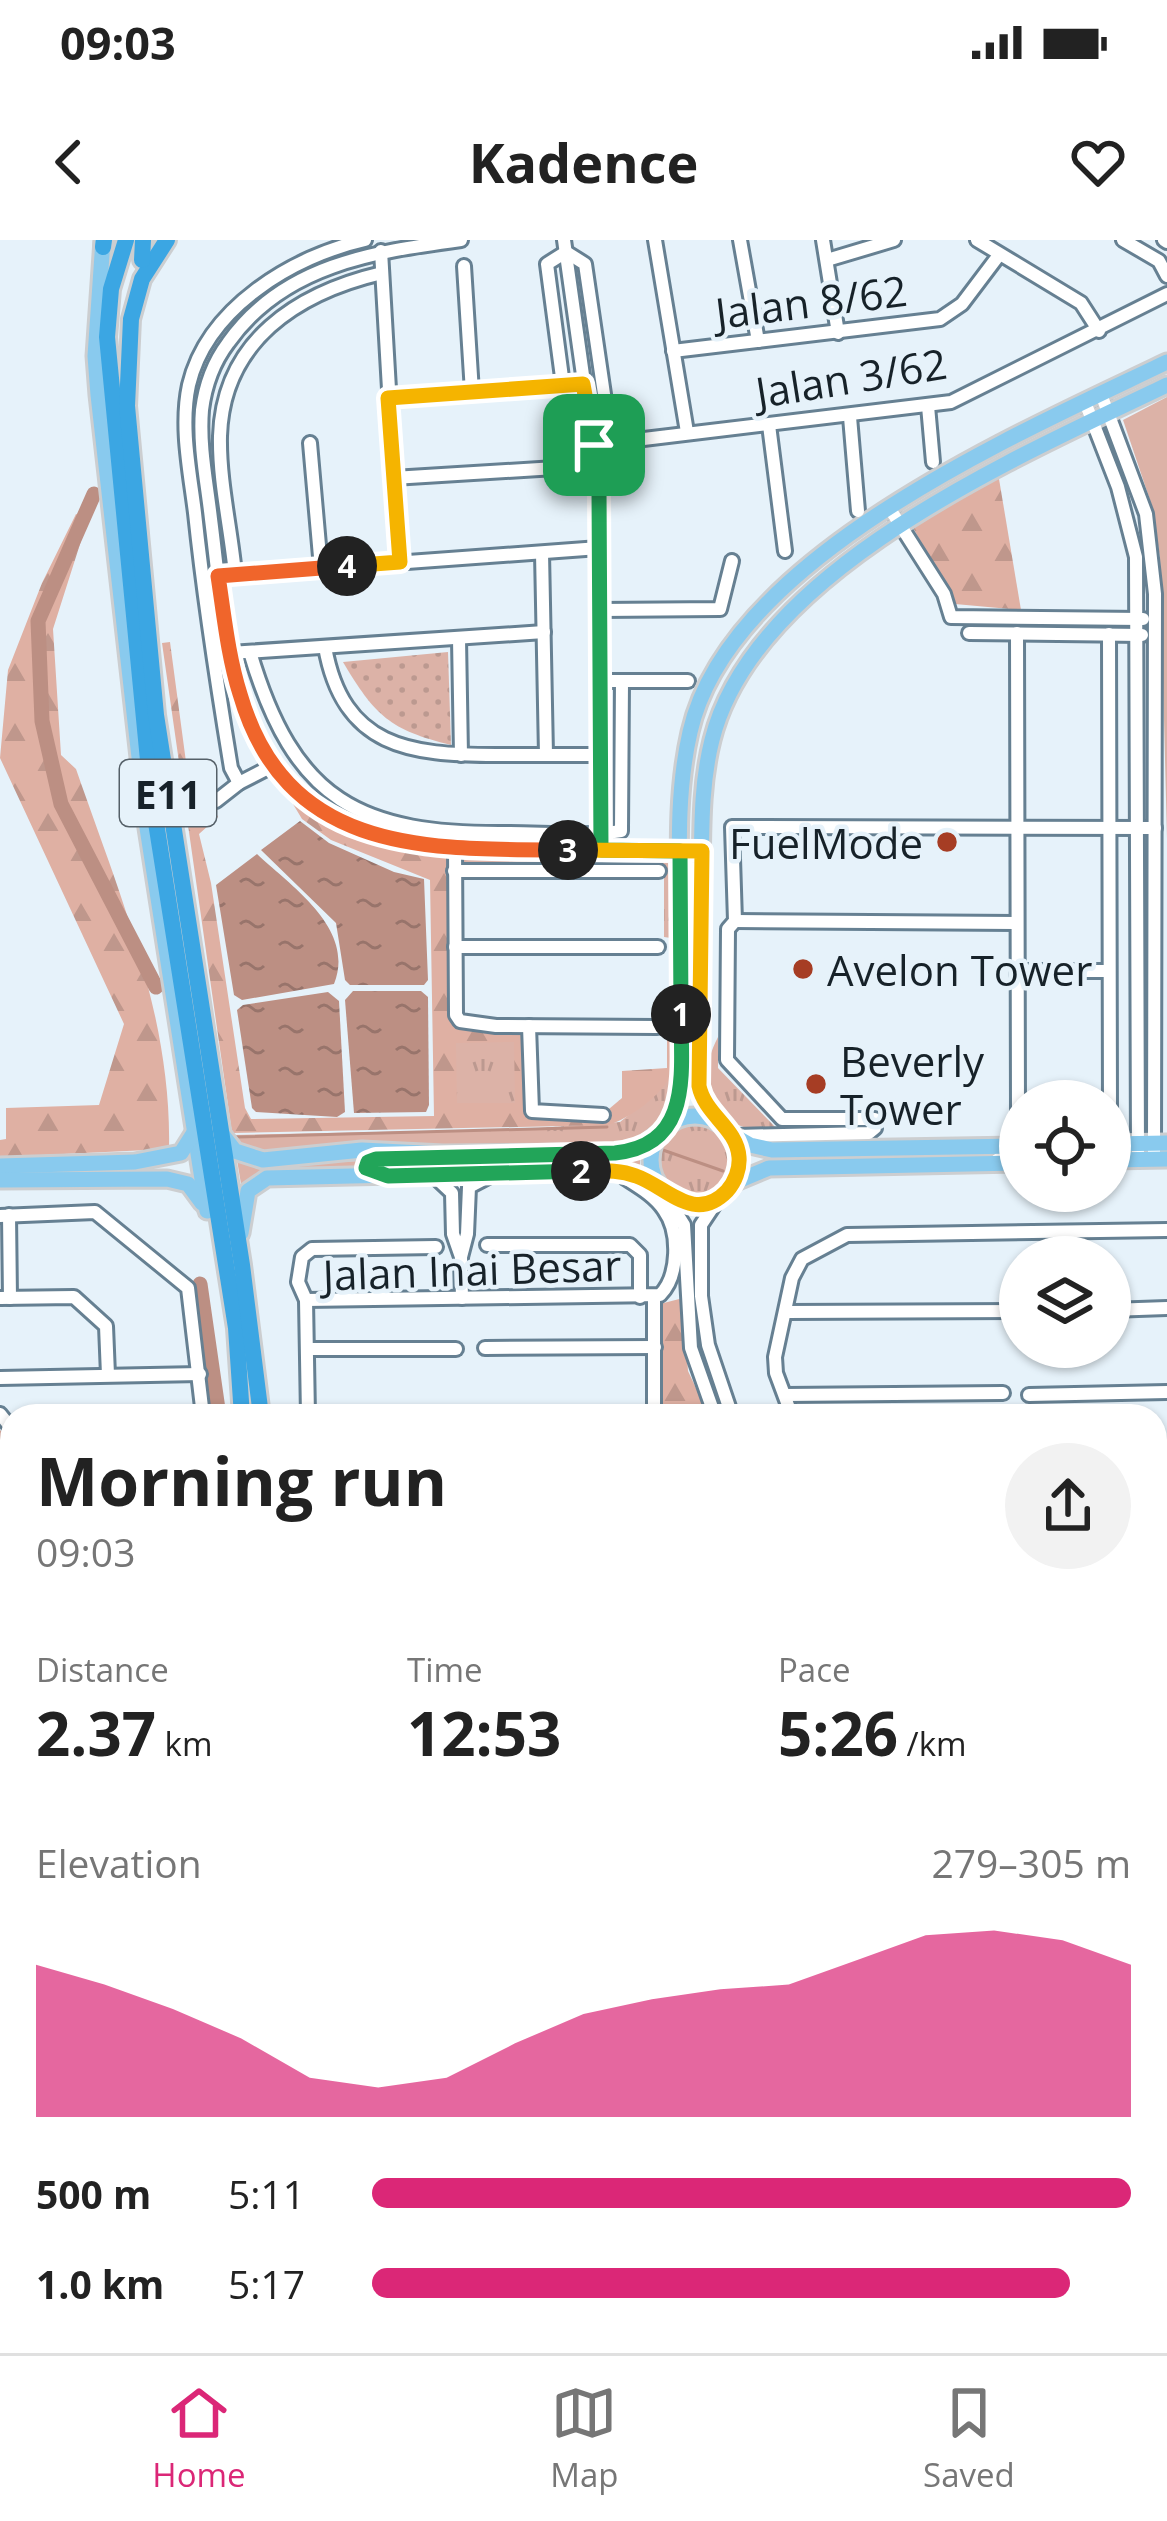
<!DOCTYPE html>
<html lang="en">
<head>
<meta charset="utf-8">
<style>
  body { margin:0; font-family:"Open Sans",sans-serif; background:#f2f2f2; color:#222; height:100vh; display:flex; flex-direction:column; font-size:45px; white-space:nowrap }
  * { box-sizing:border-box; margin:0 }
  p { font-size:39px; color:#767676 }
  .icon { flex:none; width:66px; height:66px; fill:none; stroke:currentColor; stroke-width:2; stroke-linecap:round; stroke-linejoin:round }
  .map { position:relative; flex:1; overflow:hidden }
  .drawer { position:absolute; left:0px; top:1164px; width:1167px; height:951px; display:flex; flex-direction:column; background:#fff; border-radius:36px 36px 0 0; box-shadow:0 3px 9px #0004 }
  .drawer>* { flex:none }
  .controls { position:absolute; left:999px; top:840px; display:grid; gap:24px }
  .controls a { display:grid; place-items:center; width:132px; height:132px; border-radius:50%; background:#fff; box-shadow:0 3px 9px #0004; font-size:60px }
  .pin { position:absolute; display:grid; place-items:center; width:102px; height:102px; color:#fff; margin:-51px; border-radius:24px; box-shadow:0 6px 18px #0006 }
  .km { position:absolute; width:60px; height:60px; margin:-30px; border-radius:50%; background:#222; color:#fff; font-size:33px; line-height:60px; text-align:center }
  .round { display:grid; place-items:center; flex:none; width:126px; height:126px; border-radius:63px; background:#f2f2f2 }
  .overview { display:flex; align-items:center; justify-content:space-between; height:204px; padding:0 36px }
  h1 { font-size:66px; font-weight:700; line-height:90px }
  .metrics { display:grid; grid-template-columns:repeat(3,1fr); gap:18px; height:204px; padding:12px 36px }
  .metrics div { display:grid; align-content:center }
  .metrics b { font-size:60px; font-weight:700 }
  .metrics small { font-size:33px; font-weight:400 }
  .metrics p { font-size:33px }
  .chart { height:336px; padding:24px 36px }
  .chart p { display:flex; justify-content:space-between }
  .chart svg { width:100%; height:216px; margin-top:12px; fill:#db2777; opacity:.7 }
  ul { padding:0 36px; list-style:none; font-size:39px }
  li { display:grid; grid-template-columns:192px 144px 1fr; align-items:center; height:90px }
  li i { height:30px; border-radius:15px; background:#db2777 }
  .status { display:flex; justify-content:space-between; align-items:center; height:84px; padding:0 60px; background:#fff; direction:ltr }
  .status svg { height:33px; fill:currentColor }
  header { display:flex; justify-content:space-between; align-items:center; height:156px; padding:0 36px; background:#fff; font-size:54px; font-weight:700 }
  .dock { display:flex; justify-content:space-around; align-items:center; height:168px; border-top:3px solid #e0e0e0; background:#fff; font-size:33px; color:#767676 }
  .dock a { display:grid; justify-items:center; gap:6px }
  .dock .current { color:#db2777 }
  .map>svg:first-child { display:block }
  .grass { fill:url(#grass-tufts) }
  .forest { fill:url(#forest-firs); fill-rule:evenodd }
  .park { fill:#dcb2a7 }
  .garden { fill:url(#garden-dots) }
  .water { fill:url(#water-ripples) }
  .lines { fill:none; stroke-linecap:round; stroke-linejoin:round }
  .stream { stroke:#bc8f83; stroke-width:3 }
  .river { stroke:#bc8f83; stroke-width:15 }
  .minor-casing { stroke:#668092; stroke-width:18 }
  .major-casing { stroke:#ccced0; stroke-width:21 }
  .highway-casing { stroke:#ccced0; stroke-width:22 }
  .minor { stroke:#fff; stroke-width:12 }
  .major { stroke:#89caee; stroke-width:15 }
  .highway { stroke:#3ba6e3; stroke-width:16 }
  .split-1-casing { stroke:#fff; stroke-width:24 }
  .split-2-casing { stroke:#fff; stroke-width:24 }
  .split-3-casing { stroke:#fff; stroke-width:24 }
  .split-4-casing { stroke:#fff; stroke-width:24 }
  .split-5-casing { stroke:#fff; stroke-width:24 }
  .split-1 { stroke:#22a559; stroke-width:15 }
  .split-2 { stroke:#22a559; stroke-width:15 }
  .split-3 { stroke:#f5b400; stroke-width:15 }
  .split-4 { stroke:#f0652b; stroke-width:15 }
  .split-5 { stroke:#f5b400; stroke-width:15 }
  .poi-dot { fill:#a63d24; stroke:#e6f2fa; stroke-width:4.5 }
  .labels { text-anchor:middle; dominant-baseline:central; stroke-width:9; stroke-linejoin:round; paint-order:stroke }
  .shield { fill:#e6f2fa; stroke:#556068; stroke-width:3 }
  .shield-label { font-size:39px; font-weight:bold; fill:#172229 }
  .street-label { font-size:42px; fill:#172229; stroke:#e6f2fa }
  .poi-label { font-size:42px; fill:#172229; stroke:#e6f2fa; text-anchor:start }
</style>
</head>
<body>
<div class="status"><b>09:03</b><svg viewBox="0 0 49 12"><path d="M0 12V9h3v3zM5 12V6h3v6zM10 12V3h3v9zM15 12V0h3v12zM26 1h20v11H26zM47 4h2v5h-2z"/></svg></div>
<header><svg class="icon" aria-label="back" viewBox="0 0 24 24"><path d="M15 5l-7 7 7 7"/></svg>Kadence<svg class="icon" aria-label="heart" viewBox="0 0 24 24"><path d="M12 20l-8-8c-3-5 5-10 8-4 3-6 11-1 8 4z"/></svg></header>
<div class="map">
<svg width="1167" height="2113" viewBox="0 0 1167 2113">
  <defs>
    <pattern id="grass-tufts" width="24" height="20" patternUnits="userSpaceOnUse" patternTransform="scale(3)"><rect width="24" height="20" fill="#dcb2a7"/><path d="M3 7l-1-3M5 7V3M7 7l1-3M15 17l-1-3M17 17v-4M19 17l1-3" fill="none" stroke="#bc9990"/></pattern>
    <pattern id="forest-firs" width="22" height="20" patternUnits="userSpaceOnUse" patternTransform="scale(3)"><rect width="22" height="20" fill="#dfb0a3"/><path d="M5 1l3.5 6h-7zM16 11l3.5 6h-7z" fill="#bf978c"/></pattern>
    <pattern id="garden-dots" width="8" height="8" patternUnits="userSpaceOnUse" patternTransform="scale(3)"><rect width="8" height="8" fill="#dcb2a7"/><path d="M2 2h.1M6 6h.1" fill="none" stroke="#bc9990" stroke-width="1.8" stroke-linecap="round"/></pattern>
    <pattern id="water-ripples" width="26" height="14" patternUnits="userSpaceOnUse" patternTransform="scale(3)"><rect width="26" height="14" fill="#bc8f83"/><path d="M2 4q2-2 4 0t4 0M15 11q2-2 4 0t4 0" fill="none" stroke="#98746b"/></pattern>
  </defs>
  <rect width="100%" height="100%" fill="#e6f2fa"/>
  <!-- grass -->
  <g class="grass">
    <polygon points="672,615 678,854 667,876 632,905 559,909 414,905 258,915 235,902 230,891 235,895 525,889 620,882 657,852 672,833 671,698 664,697 664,626 463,627 461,619"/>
    <path d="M718,797V828L779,891C719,896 690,850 718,797Z"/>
    <rect x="456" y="802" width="59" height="61"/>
    <circle cx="694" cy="920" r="36"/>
    <polygon points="640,913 640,932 626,926 427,929 371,926 378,922 627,918"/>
    <polygon points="237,920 258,924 361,921 361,930 242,950"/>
  </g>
  <!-- forest -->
  <g class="forest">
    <polygon points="998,233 1021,370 955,364 912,286"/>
    <path d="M76,274L88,279L53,389L61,515L76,529C119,653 172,777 169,909L0,917V900L6,899V868L99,865L124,784L0,518L8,430L42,343Z"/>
    <path d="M170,402L192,567L209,559L218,577L199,594L211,643L245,868L251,879L434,876L430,640L331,600L302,579L293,564L302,554L340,582L453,611L454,786H529L530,875L603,874L622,858V831L667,828V794H672C672,806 675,825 671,835C661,856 629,879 608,885L232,893L162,403ZM514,802L515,863H457L456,803Z"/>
    <polygon points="683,1058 688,1131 709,1176 659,1176 660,1064"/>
    <polygon points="0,1190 12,1204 12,1285 0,1294"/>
    <polygon points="1167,2073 1167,2113 983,2113 959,2105 1155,2103 1155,2081"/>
  </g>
  <!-- park -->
  <polygon class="park" points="1167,157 1167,599 1160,318 1152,266 1123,180"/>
  <!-- garden -->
  <path class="garden" d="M448,412L451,505C390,490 375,476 343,422Z"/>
  <!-- water -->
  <g class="water">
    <polygon points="300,581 329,603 394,632 424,639 428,740 424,745 350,745 345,740 336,683 261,610"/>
    <path d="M257,614C292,647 356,689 334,744L242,760L234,755L216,645Z"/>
    <polygon points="353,751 421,751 428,757 429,865 426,872 354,873 345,760"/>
    <polygon points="328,752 339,761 345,872 337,877 256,872 252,868 237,770 243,765"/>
  </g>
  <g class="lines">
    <!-- stream -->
    <g class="stream">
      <polyline points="237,897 607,887"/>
      <polyline points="660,909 723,931"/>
      <polyline points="895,2107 896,2103"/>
    </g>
    <!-- river -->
    <g class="river">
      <polyline points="94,254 38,381 42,481 61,564 156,747"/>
      <polyline points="200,1044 219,1176"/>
    </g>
    <defs>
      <g id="minor">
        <path d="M461,0C373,12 283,25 228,103C213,123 205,146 202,170C199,206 207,243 211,279C220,349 224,427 255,492C273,529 306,562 342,582C403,614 471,610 538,610C592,611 647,611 702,611"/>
        <polyline points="564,0 599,249 601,596"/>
        <polyline points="655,0 687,192"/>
        <polyline points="740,0 758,101"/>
        <polyline points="823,0 838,93"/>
        <polyline points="977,0 1081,63 1099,91"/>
        <polyline points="1123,0 1159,21 1167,36"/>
        <polyline points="1164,0 1167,2"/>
        <polyline points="381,11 399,322"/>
        <polyline points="827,20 894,0"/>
        <polyline points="464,26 472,152"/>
        <polyline points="673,111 940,79 962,64 999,15"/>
        <polyline points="563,145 547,24 566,12 585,24 611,202"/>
        <polyline points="1101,154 1146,274 1155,354 1154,912"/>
        <polyline points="388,158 570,145"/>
        <polyline points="1085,162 1118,247 1136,317 1138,912"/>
        <polyline points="928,166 933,222"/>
        <polyline points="850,177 858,271"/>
        <polyline points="769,185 785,311"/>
        <polyline points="310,203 321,328"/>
        <polyline points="594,205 951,162 1167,54"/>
        <polyline points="393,238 571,227"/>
        <polyline points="890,269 944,354 951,377 1143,379"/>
        <polyline points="542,313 546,515"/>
        <path d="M235,334C231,290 219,241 220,196C223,101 297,53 382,33"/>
        <polyline points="231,335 599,308"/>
        <polyline points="600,370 720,369 732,321"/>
        <polyline points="969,393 1142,395"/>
        <polyline points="1109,394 1110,870"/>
        <polyline points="459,399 461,515"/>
        <path d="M325,407C343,508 410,515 496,515C531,515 566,515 601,515"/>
        <path d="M250,412C294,561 359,595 510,593C546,593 586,597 621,591L622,441"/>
        <polyline points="230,413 544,392"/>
        <polyline points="601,441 688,441"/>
        <path d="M276,524L239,543L231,528C217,443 204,359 195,273C190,232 180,187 189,145C207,68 293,16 365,0"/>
        <polyline points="216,561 239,543"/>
        <polyline points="455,609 456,775 460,781 496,786 657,787"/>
        <polyline points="454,631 659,631"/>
        <polyline points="735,681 1016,683"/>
        <polyline points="455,707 658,707"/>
        <polyline points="1018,731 1109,731"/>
        <polyline points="529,786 532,871 603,875"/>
        <polyline points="736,896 869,893 875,888 875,879 782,879 727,820 728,689 735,681 732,587 1155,588"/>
        <polyline points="993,923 1017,906 1018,875 1017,393"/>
        <polyline points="435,937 452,953 453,994 461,1017 467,994 469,947 490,936"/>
        <polyline points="664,953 684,985 691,1108 715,1176"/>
        <polyline points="719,958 701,985 701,1056 708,1105 732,1176"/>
        <polyline points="9,975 10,1058"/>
        <polyline points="0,976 95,972 188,1048 203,1176"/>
        <polyline points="487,1005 630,1005 640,1015 640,1057"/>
        <polyline points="461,1017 462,1058"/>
        <polyline points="0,1058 74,1057 106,1086 108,1135"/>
        <path d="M306,1060L660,1055C679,1036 680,992 664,970C655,956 639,947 625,938"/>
        <polyline points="1110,1070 1167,1068"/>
        <polyline points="786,1072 1020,1071"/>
        <polyline points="485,1108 655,1107"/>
        <polyline points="307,1109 456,1109"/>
        <polyline points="0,1138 200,1134"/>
        <polyline points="785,1155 1003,1153"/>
        <polyline points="1029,1155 1167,1152"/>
        <polyline points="0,1174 12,1189"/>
        <polyline points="308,1176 306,1060 298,1042 302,1017 312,1009 436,1007"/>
        <polyline points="654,1176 654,1057"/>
        <polyline points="792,1176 776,1133 775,1117 792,1038 802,1019 847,995 1167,990"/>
        <polyline points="1155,1226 1167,1226"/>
        <polyline points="1155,1238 1167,1238"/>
        <polyline points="0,1397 12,1413"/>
        <polyline points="0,1506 12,1492"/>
        <polyline points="1155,1524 1167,1522"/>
        <polyline points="0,1637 12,1648"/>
        <polyline points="0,1747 12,1734"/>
        <polyline points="1155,1762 1167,1702"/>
        <polyline points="1155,1835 1157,1843 1167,1851"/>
        <polyline points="0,1848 12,1858"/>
        <polyline points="1155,1867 1167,1875"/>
        <polyline points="1155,1886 1167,1895"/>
        <polyline points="0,1899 12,1898"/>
        <polyline points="0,2072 12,2073"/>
        <polyline points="112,2103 112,2113"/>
        <polyline points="240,2103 241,2113"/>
        <polyline points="342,2103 392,2113"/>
        <polyline points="509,2113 513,2107"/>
      </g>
      <g id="major">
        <polyline points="103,0 95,116 98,155 147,588 207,971"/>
        <circle cx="695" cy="920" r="44"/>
        <path d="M673,882L681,847C681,786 680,726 680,665C679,607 677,549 690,492C729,317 1020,193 1167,122"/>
        <path d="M717,882L704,863L699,846C700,779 700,712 701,645C702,596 700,547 712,500C754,329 1022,215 1167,145"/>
        <polyline points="729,893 750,905 772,910 1020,906"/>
        <polyline points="222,894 235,911 263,920 362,910 443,914 615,913 643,906 663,890"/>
        <polyline points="1110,904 1167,903"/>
        <polyline points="1110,920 1167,919"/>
        <polyline points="0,926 135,922 181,913 193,894"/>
        <polyline points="0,940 167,939 188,944 202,963"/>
        <polyline points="733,943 769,928 1020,923"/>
        <polyline points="241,993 248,951 267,938 610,930 657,944"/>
      </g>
      <g id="highway">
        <polyline points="126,0 111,49 107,97 151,551 236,1088 242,1176"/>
        <polyline points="167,0 142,39 131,79 127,166 156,475 242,1025 261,1176"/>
        <polyline points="103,7 104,0"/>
        <polyline points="142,20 143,0"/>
        <polyline points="0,1976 12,1976"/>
        <polyline points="0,1999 12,1998"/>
        <polyline points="150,2103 151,2113"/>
        <polyline points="724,2103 752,2113"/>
        <polyline points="792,2103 827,2113"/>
        <polyline points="170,2113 170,2103"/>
      </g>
    </defs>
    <!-- minor casing -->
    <use href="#minor" class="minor-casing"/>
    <!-- major casing -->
    <use href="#major" class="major-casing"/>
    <!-- highway casing -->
    <use href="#highway" class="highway-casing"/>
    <!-- minor -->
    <use href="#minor" class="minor"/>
    <!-- major -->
    <use href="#major" class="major"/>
    <!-- highway -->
    <use href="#highway" class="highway"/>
  </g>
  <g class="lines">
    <defs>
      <polyline id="split-1" points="594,205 599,250 601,610 680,611 681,774"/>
      <path id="split-2" d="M581,931L388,936L366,928L368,922L376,919L615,913C693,905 681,832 681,774"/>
      <path id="split-3" d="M568,610L702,611L699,846C705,875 737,888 739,917C740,929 735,942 727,951C694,985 666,946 636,936C618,929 600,931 581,931"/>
      <path id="split-4" d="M347,326L218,336C224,375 228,416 240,454C287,617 432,609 568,610"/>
      <polyline id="split-5" points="347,326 400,322 388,158 583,144 594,205"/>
    </defs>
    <!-- split-1 casing -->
    <use href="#split-1" class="split-1-casing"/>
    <!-- split-2 casing -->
    <use href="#split-2" class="split-2-casing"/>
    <!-- split-3 casing -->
    <use href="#split-3" class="split-3-casing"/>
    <!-- split-4 casing -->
    <use href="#split-4" class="split-4-casing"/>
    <!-- split-5 casing -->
    <use href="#split-5" class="split-5-casing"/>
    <!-- split-1 -->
    <use href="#split-1" class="split-1"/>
    <!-- split-2 -->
    <use href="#split-2" class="split-2"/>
    <!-- split-3 -->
    <use href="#split-3" class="split-3"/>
    <!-- split-4 -->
    <use href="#split-4" class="split-4"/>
    <!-- split-5 -->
    <use href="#split-5" class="split-5"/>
  </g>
  <!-- markers -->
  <g class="poi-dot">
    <circle cx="947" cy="602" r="12"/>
    <circle cx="803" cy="729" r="12"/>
    <circle cx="816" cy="844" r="12"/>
  </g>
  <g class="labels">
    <!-- shield labels -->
    <rect class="shield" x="120" y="520" width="96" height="66" rx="9"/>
    <g class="shield-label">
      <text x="168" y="553">E11</text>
    </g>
    <!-- street labels -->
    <g class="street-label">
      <text transform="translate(811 61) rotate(-7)">Jalan 8/62</text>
      <text transform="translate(851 137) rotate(-9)">Jalan 3/62</text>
      <text transform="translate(472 1029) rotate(-2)">Jalan Inai Besar</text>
    </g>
    <!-- poi labels -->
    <g class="poi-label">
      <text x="923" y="602" text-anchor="end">FuelMode</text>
      <text x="827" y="729">Avelon Tower</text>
      <text x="840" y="820">Beverly<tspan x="840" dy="48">Tower</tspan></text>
    </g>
  </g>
</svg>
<div class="controls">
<a><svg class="icon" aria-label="locate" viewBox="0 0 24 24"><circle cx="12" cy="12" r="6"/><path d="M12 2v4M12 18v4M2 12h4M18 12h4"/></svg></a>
<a><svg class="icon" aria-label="layers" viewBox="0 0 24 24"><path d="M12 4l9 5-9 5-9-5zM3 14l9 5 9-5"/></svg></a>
</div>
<div class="pin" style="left:594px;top:205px;background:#1e9e55"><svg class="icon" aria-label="arrive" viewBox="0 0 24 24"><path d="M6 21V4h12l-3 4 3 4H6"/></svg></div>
<b class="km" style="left:681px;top:774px">1</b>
<b class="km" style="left:581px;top:931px">2</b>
<b class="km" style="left:568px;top:610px">3</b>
<b class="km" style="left:347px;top:326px">4</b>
<section class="drawer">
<div class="overview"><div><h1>Morning run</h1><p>09:03</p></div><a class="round"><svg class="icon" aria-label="share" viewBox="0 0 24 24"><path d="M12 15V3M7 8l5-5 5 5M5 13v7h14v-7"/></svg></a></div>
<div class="metrics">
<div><p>Distance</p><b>2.37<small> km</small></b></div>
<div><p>Time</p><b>12:53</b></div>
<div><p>Pace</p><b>5:26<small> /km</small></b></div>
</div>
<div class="chart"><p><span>Elevation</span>279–305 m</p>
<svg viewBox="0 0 160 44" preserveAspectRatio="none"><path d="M0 44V13L10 17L20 22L30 28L40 36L50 38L60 36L70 29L80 23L90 20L100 18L110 17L120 12L130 7L140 6L150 8L160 13V44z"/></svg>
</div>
<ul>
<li><b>500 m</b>5:11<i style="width:100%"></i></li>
<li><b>1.0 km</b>5:17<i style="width:92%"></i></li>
</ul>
</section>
</div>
<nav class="dock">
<a class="current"><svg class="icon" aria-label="home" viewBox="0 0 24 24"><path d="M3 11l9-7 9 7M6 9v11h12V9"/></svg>Home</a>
<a><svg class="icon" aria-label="map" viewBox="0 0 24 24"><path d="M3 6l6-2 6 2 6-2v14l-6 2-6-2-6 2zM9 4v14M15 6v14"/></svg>Map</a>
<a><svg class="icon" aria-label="saved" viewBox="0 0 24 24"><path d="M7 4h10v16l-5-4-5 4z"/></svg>Saved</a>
</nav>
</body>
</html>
